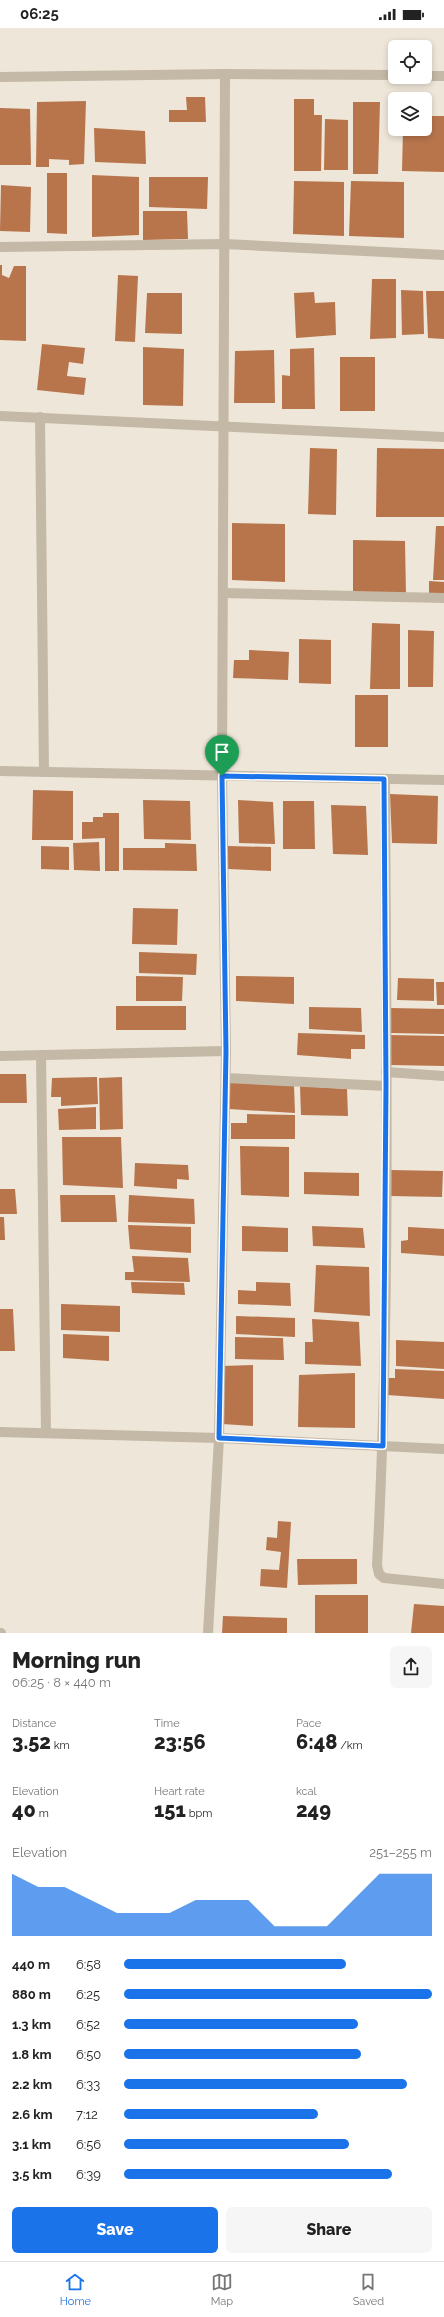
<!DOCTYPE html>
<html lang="en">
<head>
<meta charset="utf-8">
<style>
  body { margin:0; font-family:Raleway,sans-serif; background:#f6f6f6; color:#222; height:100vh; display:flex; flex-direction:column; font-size:15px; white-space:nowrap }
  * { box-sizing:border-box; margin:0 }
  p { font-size:13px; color:#767676 }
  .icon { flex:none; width:22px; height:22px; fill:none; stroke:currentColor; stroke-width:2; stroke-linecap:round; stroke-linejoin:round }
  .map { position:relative; height:1605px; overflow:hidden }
  .details { display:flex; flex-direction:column; background:#fff; flex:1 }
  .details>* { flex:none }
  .buttons { position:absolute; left:388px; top:12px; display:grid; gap:8px }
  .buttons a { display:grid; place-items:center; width:44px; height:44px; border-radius:6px; background:#fff; box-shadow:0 2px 6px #0003; font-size:20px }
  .pin { position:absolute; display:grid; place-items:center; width:34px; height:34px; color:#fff; margin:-41px -17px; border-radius:50% 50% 50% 0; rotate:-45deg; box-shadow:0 0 4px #0007 }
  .pin .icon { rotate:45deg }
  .round { display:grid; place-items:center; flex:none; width:42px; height:42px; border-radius:6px; background:#f6f6f6 }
  .summary { display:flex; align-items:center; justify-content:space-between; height:68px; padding:0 12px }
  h1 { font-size:22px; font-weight:800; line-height:30px }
  .stats { display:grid; grid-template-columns:repeat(3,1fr); gap:6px; height:68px; padding:4px 12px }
  .stats div { display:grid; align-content:center }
  .stats b { font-size:20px; font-weight:800 }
  .stats small { font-size:11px; font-weight:400 }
  .stats p { font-size:11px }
  .chart { height:112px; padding:8px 12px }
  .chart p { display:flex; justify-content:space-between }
  .chart svg { width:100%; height:72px; margin-top:4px; fill:#1a73e8; opacity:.7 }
  .action { display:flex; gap:8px; margin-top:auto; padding:8px 12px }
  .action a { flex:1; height:46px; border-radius:6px; background:#1a73e8; color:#fff; font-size:16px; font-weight:800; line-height:46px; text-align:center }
  .action a+a { background:#f6f6f6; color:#222 }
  ul { padding:0 12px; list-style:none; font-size:13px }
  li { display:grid; grid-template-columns:64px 48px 1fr; align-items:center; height:30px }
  li i { height:10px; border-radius:5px; background:#1a73e8 }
  .status { display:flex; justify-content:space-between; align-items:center; height:28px; padding:0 20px; background:#fff; direction:ltr }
  .status svg { height:11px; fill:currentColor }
  .dock { display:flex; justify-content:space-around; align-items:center; height:56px; border-top:1px solid #e0e0e0; background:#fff; font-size:11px; color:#767676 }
  .dock a { display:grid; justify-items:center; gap:2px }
  .dock .selected { color:#1a73e8 }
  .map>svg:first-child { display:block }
  .building { fill:#b8754c }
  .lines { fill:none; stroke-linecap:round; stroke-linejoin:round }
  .street { stroke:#c4b8a6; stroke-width:10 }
  .route-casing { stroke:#fff; stroke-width:8 }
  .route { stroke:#1a73e8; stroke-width:5 }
</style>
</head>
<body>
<div class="status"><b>06:25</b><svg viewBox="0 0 49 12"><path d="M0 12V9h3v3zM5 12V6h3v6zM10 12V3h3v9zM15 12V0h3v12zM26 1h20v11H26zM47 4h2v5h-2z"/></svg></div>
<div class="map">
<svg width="444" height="1605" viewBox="0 0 444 1605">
  <rect width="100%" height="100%" fill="#eee6d8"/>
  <!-- building -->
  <g class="building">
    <polygon points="186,69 205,69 206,94 169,94 169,82 187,82"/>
    <polygon points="294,71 314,71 314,87 322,87 321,143 294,143"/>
    <polygon points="86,73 84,136 69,137 69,132 49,131 49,139 36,139 37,74"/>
    <polygon points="353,74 380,74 378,146 353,146"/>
    <polygon points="0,80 30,81 31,137 0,137"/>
    <polygon points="425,88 444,88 444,144 402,143 403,101 425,101"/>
    <polygon points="325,91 348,92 348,142 324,142"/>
    <polygon points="94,100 145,103 146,136 95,134"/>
    <polygon points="47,145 67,145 67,206 47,205"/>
    <polygon points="92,147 139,149 139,207 92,209"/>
    <polygon points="149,149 208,149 207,181 149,179"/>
    <polygon points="294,153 344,154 344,208 293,206"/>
    <polygon points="351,153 404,154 404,210 349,208"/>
    <polygon points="1,157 31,159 30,204 0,203"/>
    <polygon points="143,183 187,183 188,211 143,212"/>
    <polygon points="0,237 2,237 2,247 9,250 14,238 26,238 26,313 0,312"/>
    <polygon points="118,247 138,248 135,314 115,313"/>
    <polygon points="372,251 396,251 396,310 370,311"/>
    <polygon points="401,262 423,263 424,306 402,307"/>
    <polygon points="426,263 444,263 444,311 428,310"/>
    <polygon points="314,264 315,275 335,274 336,307 296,310 294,265"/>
    <polygon points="147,265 182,265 182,306 145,305"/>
    <polygon points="42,316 85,320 83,336 69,334 67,348 86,350 84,367 37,362"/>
    <polygon points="143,319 184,321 183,378 143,377"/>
    <polygon points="314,320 315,381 282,381 282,347 290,348 290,321"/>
    <polygon points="274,322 275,375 234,375 235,323"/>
    <rect x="340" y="329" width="35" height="54"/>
    <polygon points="310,420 337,421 336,487 308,486"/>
    <polygon points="377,420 444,421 444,489 376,489"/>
    <polygon points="232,495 285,496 285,554 232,552"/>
    <polygon points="436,498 444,498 444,552 433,552"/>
    <polygon points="353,512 405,513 406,567 353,565"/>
    <polygon points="429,553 444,554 444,568 429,567"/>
    <polygon points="372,595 400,596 400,661 370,661"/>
    <polygon points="408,602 434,603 433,659 408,659"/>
    <polygon points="299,611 331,612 331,656 299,655"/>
    <polygon points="249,622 289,624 288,652 233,650 234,632 249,632"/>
    <rect x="355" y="667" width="33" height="52"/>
    <polygon points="33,762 73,763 73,812 32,812"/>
    <polygon points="390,766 438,768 437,816 392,815"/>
    <polygon points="143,772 190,773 191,812 144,811"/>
    <polygon points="238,772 273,774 275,816 239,815"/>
    <polygon points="283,773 314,773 315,821 283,821"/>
    <polygon points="331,777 366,778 368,827 333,826"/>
    <polygon points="103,785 119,785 119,843 105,843 105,810 82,811 82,794 93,794 93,789 103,789"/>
    <polygon points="99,814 100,843 74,842 73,815"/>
    <polygon points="165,815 196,816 197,843 123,842 123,820 165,820"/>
    <polygon points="41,818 69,819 69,842 41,841"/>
    <polygon points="227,818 271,819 271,843 228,841"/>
    <polygon points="133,880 178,881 177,917 132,916"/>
    <polygon points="139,924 197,926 196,947 139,945"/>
    <polygon points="136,948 183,949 182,973 136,973"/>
    <polygon points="236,948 294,949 294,976 236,973"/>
    <polygon points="398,950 434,951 434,973 397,972"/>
    <polygon points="436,954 444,954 444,977 437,977"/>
    <rect x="116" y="978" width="70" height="24"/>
    <polygon points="309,979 361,980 362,1004 309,1001"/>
    <polygon points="391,980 444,981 444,1006 391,1005"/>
    <polygon points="298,1005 365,1007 365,1021 351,1021 351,1031 297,1027"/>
    <polygon points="388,1007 444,1008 444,1038 390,1037"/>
    <polygon points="0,1046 26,1046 27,1075 0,1075"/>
    <polygon points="97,1049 98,1076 61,1078 61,1069 51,1069 52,1050"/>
    <polygon points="122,1049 123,1101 100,1102 99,1050"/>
    <polygon points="229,1054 294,1058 295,1085 229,1081"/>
    <polygon points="300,1058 347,1061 348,1088 301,1087"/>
    <polygon points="96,1079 96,1101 59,1102 58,1081"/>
    <polygon points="247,1086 295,1087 295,1111 231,1111 231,1095 247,1095"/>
    <polygon points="62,1109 121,1109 123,1160 63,1157"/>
    <polygon points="240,1118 289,1119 289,1169 241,1167"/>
    <polygon points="135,1135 188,1137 189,1152 177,1151 177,1161 134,1158"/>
    <polygon points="391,1142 443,1143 442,1169 391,1168"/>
    <polygon points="304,1144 359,1145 359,1168 304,1166"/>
    <polygon points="0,1161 15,1161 17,1186 0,1186"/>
    <polygon points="60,1167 115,1167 117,1194 61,1194"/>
    <polygon points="129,1167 194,1171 195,1196 128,1194"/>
    <polygon points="0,1189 4,1189 5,1212 0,1212"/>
    <polygon points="128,1197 191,1199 191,1225 130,1221"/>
    <polygon points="242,1198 288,1200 288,1224 242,1223"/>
    <polygon points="312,1198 363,1200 365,1220 313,1218"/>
    <polygon points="408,1199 444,1201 444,1228 401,1225 401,1213 408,1212"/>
    <polygon points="132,1228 188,1230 190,1254 125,1252 125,1244 134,1244"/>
    <polygon points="316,1237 369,1239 370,1288 314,1284"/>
    <polygon points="131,1254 184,1255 185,1267 132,1265"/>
    <polygon points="256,1254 290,1255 291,1278 238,1276 238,1262 256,1263"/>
    <polygon points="61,1276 120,1278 120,1304 61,1302"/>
    <polygon points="0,1281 13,1281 15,1323 0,1323"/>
    <polygon points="236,1288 295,1290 295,1309 236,1306"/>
    <polygon points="312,1291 359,1294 361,1338 305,1336 305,1314 313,1314"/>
    <polygon points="63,1306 109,1308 109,1333 63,1330"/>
    <polygon points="235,1309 283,1310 284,1332 235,1331"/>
    <polygon points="396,1312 444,1314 444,1341 396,1338"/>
    <polygon points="253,1337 253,1398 222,1396 222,1338"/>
    <polygon points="395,1341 444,1343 444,1371 387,1367 387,1350 395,1350"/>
    <polygon points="355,1345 355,1400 298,1399 299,1347"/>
    <polygon points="278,1493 291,1494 287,1560 260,1558 261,1541 279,1542 281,1524 266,1522 267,1509 277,1510"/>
    <polygon points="297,1531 357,1531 357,1556 298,1557"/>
    <rect x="315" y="1567" width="53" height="38"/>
    <polygon points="414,1576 444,1578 444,1605 411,1605"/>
    <polygon points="223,1588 287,1590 287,1605 222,1605"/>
  </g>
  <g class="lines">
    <!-- street -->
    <g class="street">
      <polyline points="425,48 444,48"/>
      <polyline points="0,49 225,46 395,47"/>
      <polyline points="0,219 225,216 444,227"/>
      <polyline points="0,388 444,409"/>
      <polyline points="40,389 44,744"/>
      <polyline points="223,565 444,570"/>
      <polyline points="0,743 444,752"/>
      <path d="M385,751C386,1013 391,1275 377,1537L379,1546L384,1550L444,1556"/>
      <polyline points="41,1027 46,1405"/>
      <polyline points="0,1028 226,1023"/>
      <polyline points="386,1044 444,1048"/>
      <polyline points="226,1050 386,1058"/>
      <polyline points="0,1404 219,1410 444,1421"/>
      <polyline points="0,1605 1,1605"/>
      <polyline points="208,1605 219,1410 226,1023 222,748 225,46"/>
    </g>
  </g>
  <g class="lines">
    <defs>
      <polygon id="route" points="222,748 384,751 386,1058 383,1418 219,1410 226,1023"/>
    </defs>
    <!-- route casing -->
    <use href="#route" class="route-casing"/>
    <!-- route -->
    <use href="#route" class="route"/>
  </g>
</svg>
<div class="buttons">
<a><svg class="icon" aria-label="locate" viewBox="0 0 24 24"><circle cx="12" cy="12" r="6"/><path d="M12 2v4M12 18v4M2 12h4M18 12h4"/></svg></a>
<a><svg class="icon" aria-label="layers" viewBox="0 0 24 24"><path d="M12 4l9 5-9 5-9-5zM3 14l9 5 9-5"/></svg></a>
</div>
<div class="pin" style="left:222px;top:748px;background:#1e9e55"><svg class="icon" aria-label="arrive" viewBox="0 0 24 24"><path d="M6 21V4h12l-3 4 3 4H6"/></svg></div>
</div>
<section class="details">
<div class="summary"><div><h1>Morning run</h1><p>06:25 · 8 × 440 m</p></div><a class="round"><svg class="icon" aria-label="share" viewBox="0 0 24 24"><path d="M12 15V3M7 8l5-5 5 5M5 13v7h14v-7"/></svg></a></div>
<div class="stats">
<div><p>Distance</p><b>3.52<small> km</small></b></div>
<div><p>Time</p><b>23:56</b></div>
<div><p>Pace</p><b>6:48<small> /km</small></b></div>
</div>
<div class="stats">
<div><p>Elevation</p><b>40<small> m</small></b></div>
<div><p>Heart rate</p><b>151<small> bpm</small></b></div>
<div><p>kcal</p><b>249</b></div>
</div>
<div class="chart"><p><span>Elevation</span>251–255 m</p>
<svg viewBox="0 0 160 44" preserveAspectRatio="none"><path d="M0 44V6L10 14L20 14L30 22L40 30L50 30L60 30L70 22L80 22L90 22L100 38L110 38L120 38L130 22L140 6L150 6L160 6V44z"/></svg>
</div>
<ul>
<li><b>440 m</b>6:58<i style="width:72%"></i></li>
<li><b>880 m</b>6:25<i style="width:100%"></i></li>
<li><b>1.3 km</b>6:52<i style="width:76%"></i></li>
<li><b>1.8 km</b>6:50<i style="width:77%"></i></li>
<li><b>2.2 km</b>6:33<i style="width:92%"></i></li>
<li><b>2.6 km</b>7:12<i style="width:63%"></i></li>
<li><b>3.1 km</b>6:56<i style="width:73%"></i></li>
<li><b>3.5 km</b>6:39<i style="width:87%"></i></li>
</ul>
<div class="action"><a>Save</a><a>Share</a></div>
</section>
<nav class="dock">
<a class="selected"><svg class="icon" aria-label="home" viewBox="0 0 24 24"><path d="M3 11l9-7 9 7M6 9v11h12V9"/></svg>Home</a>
<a><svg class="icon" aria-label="map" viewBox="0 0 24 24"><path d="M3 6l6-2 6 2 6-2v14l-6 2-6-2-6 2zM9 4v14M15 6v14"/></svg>Map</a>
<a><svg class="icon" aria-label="saved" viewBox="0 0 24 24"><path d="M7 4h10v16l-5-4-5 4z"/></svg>Saved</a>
</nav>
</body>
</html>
